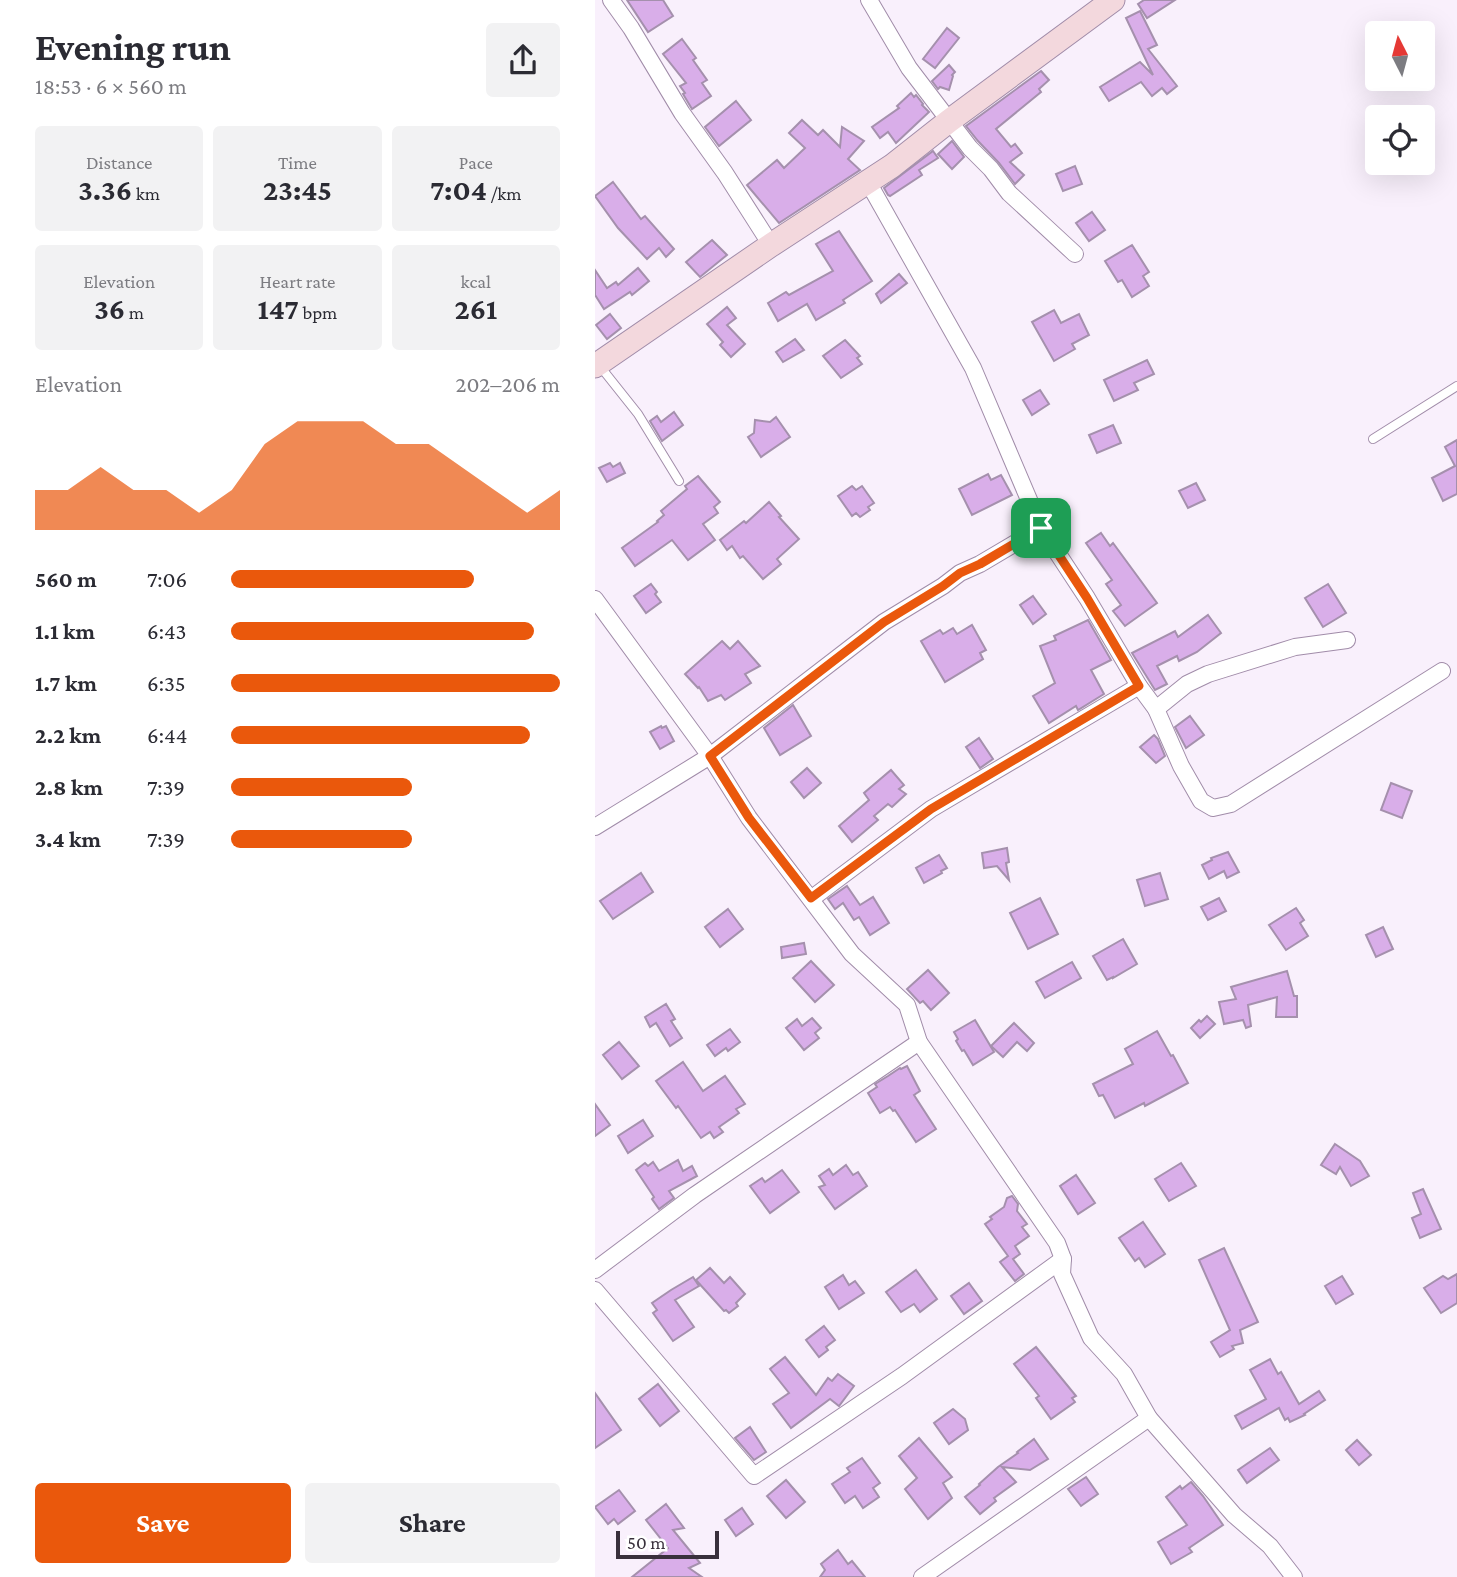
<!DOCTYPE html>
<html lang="en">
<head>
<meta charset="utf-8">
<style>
  body { margin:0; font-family:"Crimson Pro",serif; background:#f2f2f3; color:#2b2b33; height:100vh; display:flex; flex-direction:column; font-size:26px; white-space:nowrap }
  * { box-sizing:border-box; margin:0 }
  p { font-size:23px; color:#7c7c81 }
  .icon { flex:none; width:38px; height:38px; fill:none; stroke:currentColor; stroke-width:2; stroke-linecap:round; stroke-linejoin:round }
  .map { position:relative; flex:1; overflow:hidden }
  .side { display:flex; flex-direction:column; background:#fff; width:595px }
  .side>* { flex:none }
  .needle { width:46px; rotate:354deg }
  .fabs { position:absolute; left:770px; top:21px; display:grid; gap:14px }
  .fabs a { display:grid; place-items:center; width:70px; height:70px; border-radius:7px; background:#fff; box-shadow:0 7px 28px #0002; font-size:35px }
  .scale { position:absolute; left:21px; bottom:18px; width:103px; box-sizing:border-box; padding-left:7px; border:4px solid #39303c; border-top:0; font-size:19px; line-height:24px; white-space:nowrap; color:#39303c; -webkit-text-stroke:5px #fff; paint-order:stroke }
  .pin { position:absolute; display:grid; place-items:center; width:60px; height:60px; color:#fff; margin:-30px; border-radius:14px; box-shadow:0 4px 10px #0006 }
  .round { display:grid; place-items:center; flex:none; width:74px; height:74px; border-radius:7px; background:#f2f2f3 }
  .overview { display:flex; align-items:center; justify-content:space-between; height:119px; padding:0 35px }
  h1 { font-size:38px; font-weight:700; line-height:52px }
  .metrics { display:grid; grid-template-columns:repeat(3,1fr); gap:10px; height:119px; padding:7px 35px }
  .metrics div { display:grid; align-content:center; border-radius:7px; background:#f2f2f3; text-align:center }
  .metrics b { font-size:30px; font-weight:700 }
  .metrics small { font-size:19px; font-weight:400 }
  .metrics p { font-size:19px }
  .chart { height:196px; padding:14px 35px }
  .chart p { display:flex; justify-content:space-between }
  .chart svg { width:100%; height:126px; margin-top:7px; fill:#ea580c; opacity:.7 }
  .button { display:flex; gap:14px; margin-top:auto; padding:14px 35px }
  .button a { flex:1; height:80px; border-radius:7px; background:#ea580c; color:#fff; font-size:28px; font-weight:700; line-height:80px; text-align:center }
  .button a+a { background:#f2f2f3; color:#2b2b33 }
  ul { padding:0 35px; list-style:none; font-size:23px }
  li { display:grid; grid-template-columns:112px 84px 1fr; align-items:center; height:52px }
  li i { height:18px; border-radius:9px; background:#ea580c }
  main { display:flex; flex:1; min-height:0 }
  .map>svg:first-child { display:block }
  .building { fill:#d9aee9; stroke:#a590ad; stroke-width:2 }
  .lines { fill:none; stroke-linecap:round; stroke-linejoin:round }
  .service-casing { stroke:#a18ca9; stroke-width:10 }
  .minor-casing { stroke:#a18ca9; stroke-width:18 }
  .secondary-casing { stroke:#a18ca9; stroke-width:25 }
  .service { stroke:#fff; stroke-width:8 }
  .minor { stroke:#fff; stroke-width:16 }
  .secondary { stroke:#f3d8dd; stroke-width:23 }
  .route-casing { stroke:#fff; stroke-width:14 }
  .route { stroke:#ea580c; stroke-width:9 }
</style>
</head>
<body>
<main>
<section class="side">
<div class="overview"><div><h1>Evening run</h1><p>18:53 · 6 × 560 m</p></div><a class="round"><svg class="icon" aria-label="share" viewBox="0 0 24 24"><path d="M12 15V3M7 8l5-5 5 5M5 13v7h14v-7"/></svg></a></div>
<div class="metrics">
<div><p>Distance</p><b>3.36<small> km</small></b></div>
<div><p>Time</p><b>23:45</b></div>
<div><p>Pace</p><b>7:04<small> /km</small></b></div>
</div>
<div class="metrics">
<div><p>Elevation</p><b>36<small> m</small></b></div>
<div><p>Heart rate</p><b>147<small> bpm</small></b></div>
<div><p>kcal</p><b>261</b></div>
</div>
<div class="chart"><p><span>Elevation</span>202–206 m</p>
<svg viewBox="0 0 160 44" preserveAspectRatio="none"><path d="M0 44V30L10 30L20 22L30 30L40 30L50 38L60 30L70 14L80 6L90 6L100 6L110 14L120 14L130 22L140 30L150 38L160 30V44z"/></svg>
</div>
<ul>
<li><b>560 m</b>7:06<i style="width:74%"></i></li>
<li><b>1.1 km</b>6:43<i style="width:92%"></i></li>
<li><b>1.7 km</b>6:35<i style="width:100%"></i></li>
<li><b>2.2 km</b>6:44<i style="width:91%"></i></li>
<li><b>2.8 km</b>7:39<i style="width:55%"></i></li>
<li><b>3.4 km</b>7:39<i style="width:55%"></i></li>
</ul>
<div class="button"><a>Save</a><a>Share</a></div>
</section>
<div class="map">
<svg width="862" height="1577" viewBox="0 0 862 1577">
  <rect width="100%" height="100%" fill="#f9f0fc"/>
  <!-- building -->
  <g class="building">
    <polygon points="32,0 68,0 78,16 53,32"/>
    <polygon points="549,0 580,0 552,18 543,4"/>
    <polygon points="545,11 562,45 553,49 582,86 572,94 567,88 557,96 546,82 514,101 505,87 545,62 558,75 531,18"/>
    <polygon points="352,28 364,38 340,68 328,59"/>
    <polygon points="87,39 101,58 98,60 112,80 107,83 116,96 97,109 88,94 90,93 85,86 91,83 68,54"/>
    <polygon points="354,65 360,72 357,75 358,76 354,90 345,87 343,89 337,81"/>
    <polygon points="446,71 454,80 444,89 446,92 401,129 416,147 420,144 427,153 415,162 429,175 420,184 404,163 383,141 371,126"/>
    <polygon points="316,93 319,97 321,95 328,104 327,105 334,112 301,143 293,132 285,138 277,127 304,108 302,106"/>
    <polygon points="141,101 156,120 124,146 110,127"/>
    <polygon points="207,120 223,135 228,130 245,147 247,127 269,141 253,159 265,170 184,223 152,185 182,160 189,168 210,148 194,133"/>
    <polygon points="357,141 369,157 357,169 343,154"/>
    <polygon points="338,151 343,158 324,170 327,175 295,196 293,195 289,188"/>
    <polygon points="480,166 487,184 468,191 461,174"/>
    <polygon points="18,182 46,219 50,216 79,249 71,257 64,248 52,259 23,228 0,196"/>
    <polygon points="497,212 510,230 494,241 481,223"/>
    <polygon points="244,231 277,281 248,300 250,303 221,320 212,304 183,321 173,303 191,292 194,295 238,271 221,244"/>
    <polygon points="117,240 132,255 105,277 91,262"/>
    <polygon points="537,245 554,272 548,276 554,286 537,297 527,280 523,282 510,261"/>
    <polygon points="43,268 54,281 37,295 35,292 9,309 0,295 0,270 12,288 21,282 23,285"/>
    <polygon points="304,274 312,283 286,303 281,294"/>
    <polygon points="132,307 141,318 132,325 150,344 136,357 125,345 128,342 112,324"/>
    <polygon points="459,310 466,323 484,314 494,335 477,344 480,349 459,361 437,322"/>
    <polygon points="15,314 26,328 12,339 1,325"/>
    <polygon points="200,339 209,350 188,362 181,352"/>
    <polygon points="250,340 265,356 262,358 267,364 246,378 228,356"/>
    <polygon points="552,360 559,374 539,383 543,390 519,401 509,380"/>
    <polygon points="445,390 454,404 437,415 428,400"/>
    <polygon points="79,412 88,425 67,441 55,421 62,416 66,422"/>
    <polygon points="181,417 195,437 166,457 153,437 159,433 160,420 175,422"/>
    <polygon points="518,425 526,443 502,453 494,435"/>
    <polygon points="862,440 862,494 848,501 837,478 860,466 850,447"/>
    <polygon points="15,463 18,467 25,463 30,473 12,482 4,468"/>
    <polygon points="393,474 396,480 406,475 417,495 377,515 364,489"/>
    <polygon points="103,476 125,502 119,507 123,513 108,524 120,540 93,560 77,540 40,566 27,548 63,522 62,521 69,515 66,511 92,489 90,486"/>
    <polygon points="601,483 610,500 593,508 584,491"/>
    <polygon points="257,486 261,490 267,486 279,503 273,507 275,510 265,517 261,513 257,516 243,496"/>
    <polygon points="174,502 186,516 184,517 204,539 182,559 186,564 168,579 148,556 145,558 137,546 132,550 125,540 149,521 151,523"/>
    <polygon points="506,533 515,546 518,543 562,603 530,626 518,611 526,605 511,584 517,580 491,543"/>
    <polygon points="56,584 62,592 60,594 66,602 51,613 39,596"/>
    <polygon points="733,584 751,613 728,627 710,598"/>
    <polygon points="438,596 451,614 438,624 425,605"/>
    <polygon points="613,615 626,633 602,652 584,661 582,656 562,666 572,684 560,690 537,653 580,631 583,637"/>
    <polygon points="493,620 516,660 496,670 509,694 483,710 481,706 454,723 438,696 460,683 445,646 461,640 459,636"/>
    <polygon points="377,625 391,650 385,653 388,659 350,682 326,641 345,630 348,634 358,628 362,634"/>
    <polygon points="127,641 135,649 143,641 165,666 150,674 156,683 130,700 126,695 113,701 104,687 103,688 90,674"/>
    <polygon points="198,705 216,736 185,755 169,728"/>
    <polygon points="595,716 609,735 591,748 580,727"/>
    <polygon points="66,726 67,728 71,726 79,741 65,749 55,732"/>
    <polygon points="559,735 563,739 570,756 561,763 545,747"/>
    <polygon points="384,738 398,759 385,768 371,747"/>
    <polygon points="212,768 226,783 209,798 196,782"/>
    <polygon points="296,770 309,785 304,789 311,794 297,807 293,804 279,816 283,820 257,842 244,826 274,800 269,793"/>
    <polygon points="796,783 817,791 807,818 786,810"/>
    <polygon points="412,848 414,862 411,863 414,880 402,866 389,868 387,853"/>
    <polygon points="633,852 644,872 632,878 629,871 614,879 607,865 617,860 616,858"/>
    <polygon points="344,855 352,868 346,871 347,873 329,883 321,868"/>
    <polygon points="46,873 58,892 18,919 5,901"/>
    <polygon points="565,873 573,899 550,906 542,880"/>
    <polygon points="252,886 265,905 278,897 294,923 275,935 264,917 259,920 248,903 240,909 233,899"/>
    <polygon points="445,898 463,934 433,949 415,913"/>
    <polygon points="624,898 631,911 613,920 606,907"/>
    <polygon points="701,908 709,920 705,923 713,936 691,950 674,925"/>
    <polygon points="133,909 148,929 125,947 110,927"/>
    <polygon points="788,927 798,949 781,957 771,935"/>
    <polygon points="528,939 542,964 518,978 518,977 512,980 498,956"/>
    <polygon points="209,943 211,954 187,958 186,947"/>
    <polygon points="216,961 239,985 220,1002 198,978"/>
    <polygon points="477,962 486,978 450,998 441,982"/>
    <polygon points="333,970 354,993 336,1010 328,1001 325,1003 312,989"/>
    <polygon points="692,971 699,996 702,996 702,1017 681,1017 682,997 653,1005 656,1026 651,1028 648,1020 629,1024 624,1002 641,999 636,987"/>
    <polygon points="71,1004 80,1019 76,1021 87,1038 75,1046 61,1023 55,1027 50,1017"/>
    <polygon points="612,1016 620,1024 605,1038 596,1028 604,1020 606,1022"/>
    <polygon points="217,1018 226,1028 220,1033 224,1038 209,1050 191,1028 202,1019 207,1026"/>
    <polygon points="380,1020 399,1052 378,1065 369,1050 367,1051 361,1041 363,1039 359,1032"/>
    <polygon points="419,1023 439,1043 432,1051 422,1042 408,1057 396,1046"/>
    <polygon points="135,1029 145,1042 133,1051 131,1048 120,1056 112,1045"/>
    <polygon points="562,1031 576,1056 578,1055 593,1083 550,1106 549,1103 520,1118 508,1095 504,1096 498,1084 538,1064 530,1049"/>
    <polygon points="24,1042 44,1066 27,1079 8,1055"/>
    <polygon points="88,1062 108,1091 130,1076 150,1104 141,1109 144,1113 124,1127 128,1132 119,1138 115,1132 106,1138 83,1106 81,1108 61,1081"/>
    <polygon points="312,1066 325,1091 319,1095 341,1129 321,1142 300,1110 298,1111 295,1107 285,1113 273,1093 282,1087 280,1084 293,1076 305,1068 306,1069"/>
    <polygon points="0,1104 15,1125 0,1136"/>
    <polygon points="48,1120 58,1136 33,1153 23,1136"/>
    <polygon points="740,1144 765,1161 774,1176 756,1186 745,1167 741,1174 726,1165"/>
    <polygon points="83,1160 88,1171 97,1166 102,1176 74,1191 79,1198 64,1209 57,1199 59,1197 41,1170 50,1163 53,1166 58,1162 64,1171"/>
    <polygon points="586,1163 601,1186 574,1201 560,1179"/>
    <polygon points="251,1165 258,1175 263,1172 272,1186 240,1209 224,1187 230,1185 224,1176 234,1169 238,1175"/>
    <polygon points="187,1170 204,1192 175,1213 155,1186 167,1178 170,1182"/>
    <polygon points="481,1175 500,1203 483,1214 465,1186"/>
    <polygon points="828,1189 846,1229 825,1238 817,1218 826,1214 818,1193"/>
    <polygon points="417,1196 423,1204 422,1211 432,1224 427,1227 434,1236 420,1246 425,1254 418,1259 429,1274 420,1281 405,1262 413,1256 390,1224 397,1219 395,1217 409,1207 412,1198"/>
    <polygon points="548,1222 570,1254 550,1267 544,1258 540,1261 524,1238"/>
    <polygon points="629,1248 663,1322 645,1330 648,1343 637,1346 639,1349 625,1357 616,1342 635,1330 604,1260"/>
    <polygon points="115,1268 129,1283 135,1277 150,1294 141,1303 143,1306 134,1313 131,1310 129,1311 101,1280"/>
    <polygon points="321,1270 342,1299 325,1312 319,1304 306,1312 291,1292"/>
    <polygon points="862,1274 862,1303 846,1313 829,1288 848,1276 853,1279"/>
    <polygon points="248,1275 254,1285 260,1281 269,1293 244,1309 230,1287"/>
    <polygon points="747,1276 758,1294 741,1304 730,1286"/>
    <polygon points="98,1277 104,1286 80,1300 99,1327 78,1341 58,1313 62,1310 57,1303 76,1290"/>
    <polygon points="374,1283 387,1301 369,1314 356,1296"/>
    <polygon points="229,1326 240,1340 231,1347 233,1350 224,1357 211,1340"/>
    <polygon points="441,1347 481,1396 477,1398 480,1402 456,1419 441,1398 444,1396 419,1364"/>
    <polygon points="190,1357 221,1395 233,1378 237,1381 243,1374 259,1386 244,1406 235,1399 196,1428 178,1404 194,1393 175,1369"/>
    <polygon points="675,1359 683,1374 686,1372 704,1404 724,1391 730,1400 709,1414 710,1415 695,1422 693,1418 690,1420 684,1408 647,1429 640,1416 671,1399 655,1370"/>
    <polygon points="63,1384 84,1411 65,1426 44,1399"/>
    <polygon points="0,1393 26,1430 0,1448"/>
    <polygon points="358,1409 370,1419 373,1430 354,1444 339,1423"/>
    <polygon points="155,1427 171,1452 159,1460 140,1438"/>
    <polygon points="324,1438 357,1477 348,1483 357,1498 333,1519 310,1489 322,1478 304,1456"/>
    <polygon points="439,1439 453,1459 435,1470 407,1467 421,1482 399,1498 401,1501 385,1514 370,1497 385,1485 384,1484 403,1467 423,1453 422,1452"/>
    <polygon points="762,1440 776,1455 764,1465 751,1450"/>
    <polygon points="675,1448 684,1460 652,1483 643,1470"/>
    <polygon points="267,1458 285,1483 278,1488 284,1497 268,1508 260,1496 250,1503 237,1484 255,1472 252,1468"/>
    <polygon points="491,1477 503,1494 486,1506 473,1489"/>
    <polygon points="191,1480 210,1502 191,1518 172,1496"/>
    <polygon points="596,1482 608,1496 628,1525 594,1548 597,1552 576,1564 563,1542 592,1525 571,1497 585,1486 587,1489"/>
    <polygon points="24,1490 40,1511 23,1524 19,1519 13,1524 0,1507"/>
    <polygon points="71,1504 89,1528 78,1530 105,1563 94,1568 107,1577 37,1577 73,1548 51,1520"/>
    <polygon points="147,1508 158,1524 141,1536 130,1520"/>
    <polygon points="243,1550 253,1564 257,1561 270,1577 225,1577 230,1570 226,1564"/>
  </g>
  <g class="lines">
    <defs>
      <g id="service">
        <polyline points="4,365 43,414 84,481"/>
        <polyline points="778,439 862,386"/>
      </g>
      <g id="minor">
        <polyline points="16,0 36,28 87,113 130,173 176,245"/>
        <polyline points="274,0 314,68 375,148 396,169 414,193 480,254"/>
        <polyline points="273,182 378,368 446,528 492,598 544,686 561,709 586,766 606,801 618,808 636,804 847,671"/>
        <polyline points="0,599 115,756 154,818 257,954 312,1005 324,1042 462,1243 468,1259 467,1274 496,1338 529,1374 554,1418 639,1515 675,1546 699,1577"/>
        <polyline points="561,709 592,684 613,674 700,647 752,640"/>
        <polyline points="0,827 115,756 289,622 348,586 365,573 385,564 446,528"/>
        <polyline points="216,899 336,809 544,686"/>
        <polyline points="0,1270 100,1195 324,1042"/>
        <polyline points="0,1290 159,1476 307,1376 468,1259"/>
        <polyline points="327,1577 554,1418"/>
      </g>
      <polyline id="secondary" points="0,366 176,245 297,166 354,121 518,0"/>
    </defs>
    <!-- service casing -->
    <use href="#service" class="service-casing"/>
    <!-- minor casing -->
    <use href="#minor" class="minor-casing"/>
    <!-- secondary casing -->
    <use href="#secondary" class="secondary-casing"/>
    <!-- service -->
    <use href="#service" class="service"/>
    <!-- minor -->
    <use href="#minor" class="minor"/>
    <!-- secondary -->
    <use href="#secondary" class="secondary"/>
  </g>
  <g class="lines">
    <defs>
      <polygon id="route" points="446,528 492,598 544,686 336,809 216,898 154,818 115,756 289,622 348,586 365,573 385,564"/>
    </defs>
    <!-- route casing -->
    <use href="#route" class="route-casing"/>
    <!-- route -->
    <use href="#route" class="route"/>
  </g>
</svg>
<div class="fabs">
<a><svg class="needle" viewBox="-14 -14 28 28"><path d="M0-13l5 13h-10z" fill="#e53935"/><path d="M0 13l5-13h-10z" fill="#7c7c81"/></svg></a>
<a><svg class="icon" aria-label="locate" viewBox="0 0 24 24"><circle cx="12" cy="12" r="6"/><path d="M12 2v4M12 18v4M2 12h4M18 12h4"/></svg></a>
</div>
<div class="scale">50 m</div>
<div class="pin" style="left:446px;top:528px;background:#1e9e55"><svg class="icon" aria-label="arrive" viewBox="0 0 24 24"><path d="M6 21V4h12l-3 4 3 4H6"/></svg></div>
</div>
</main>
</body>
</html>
